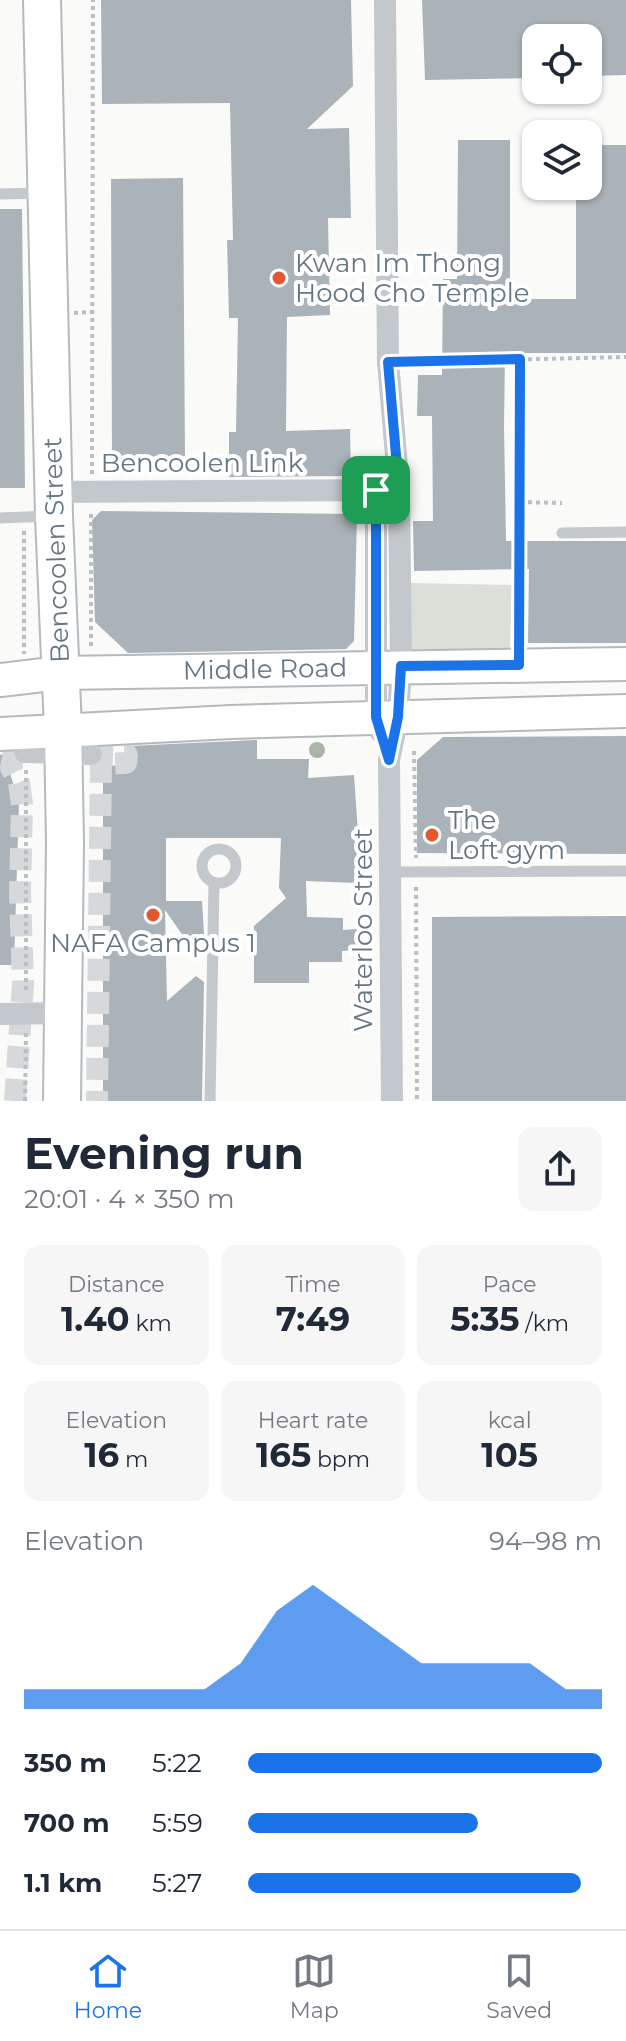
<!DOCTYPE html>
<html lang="en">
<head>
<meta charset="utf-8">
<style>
  body { margin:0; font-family:Montserrat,sans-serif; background:#f6f6f7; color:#1f2937; height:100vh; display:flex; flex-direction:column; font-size:30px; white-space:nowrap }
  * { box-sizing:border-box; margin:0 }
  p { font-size:26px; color:#747a83 }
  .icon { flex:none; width:44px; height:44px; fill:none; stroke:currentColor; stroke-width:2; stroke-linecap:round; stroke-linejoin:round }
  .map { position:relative; height:1101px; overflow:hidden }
  .drawer { display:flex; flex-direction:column; background:#fff; flex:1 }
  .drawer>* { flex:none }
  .buttons { position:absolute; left:522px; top:24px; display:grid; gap:16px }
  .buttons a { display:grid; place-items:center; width:80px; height:80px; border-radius:16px; background:#fff; box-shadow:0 2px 6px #0004; font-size:40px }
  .pin { position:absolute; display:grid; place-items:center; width:68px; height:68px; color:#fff; margin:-34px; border-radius:16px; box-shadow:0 4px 12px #0006 }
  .round { display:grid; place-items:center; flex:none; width:84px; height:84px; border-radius:16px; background:#f6f6f7 }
  .headline { display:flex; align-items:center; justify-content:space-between; height:136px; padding:0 24px }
  h1 { font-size:44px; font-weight:700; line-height:60px }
  .figures { display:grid; grid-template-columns:repeat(3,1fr); gap:12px; height:136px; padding:8px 24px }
  .figures div { display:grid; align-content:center; border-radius:16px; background:#f6f6f7; text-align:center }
  .figures b { font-size:34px; font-weight:700 }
  .figures small { font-size:22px; font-weight:400 }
  .figures p { font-size:22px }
  .chart { height:224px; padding:16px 24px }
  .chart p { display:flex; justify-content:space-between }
  .chart svg { width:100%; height:144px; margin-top:8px; fill:#1a73e8; opacity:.7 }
  ul { padding:0 24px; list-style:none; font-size:26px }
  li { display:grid; grid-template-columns:128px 96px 1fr; align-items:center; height:60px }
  li i { height:20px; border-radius:10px; background:#1a73e8 }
  .tabs { display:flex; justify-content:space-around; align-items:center; height:112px; border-top:2px solid #e0e1e3; background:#fff; font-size:22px; color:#747a83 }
  .tabs a { display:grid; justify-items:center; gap:4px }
  .tabs .on { color:#1a73e8 }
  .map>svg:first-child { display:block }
  .green { fill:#dadfd7 }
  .building { fill:#aab3b9 }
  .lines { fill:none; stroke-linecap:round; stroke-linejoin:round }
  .street-tunnel { stroke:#d5d9db; stroke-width:22; stroke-dasharray:22 11; stroke-linecap:butt }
  .secondary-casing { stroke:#b3babf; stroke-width:36 }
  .primary-casing { stroke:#b5babe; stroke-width:40 }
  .path { stroke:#bbbfc2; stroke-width:4; stroke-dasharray:4 4; stroke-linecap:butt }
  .lane { stroke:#c3c8cc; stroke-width:11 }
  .street { stroke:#c3c8cc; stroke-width:22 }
  .secondary { stroke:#fff; stroke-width:32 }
  .primary { stroke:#fff; stroke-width:36 }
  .tree { fill:#aab4a7 }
  .route-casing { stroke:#fff; stroke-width:16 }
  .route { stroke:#1a73e8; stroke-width:10 }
  .poi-dot { fill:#e4572e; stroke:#fff; stroke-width:3 }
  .labels { text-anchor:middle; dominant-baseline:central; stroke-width:8; stroke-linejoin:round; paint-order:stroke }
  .poi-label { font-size:26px; fill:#657683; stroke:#fff; text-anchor:start }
  .street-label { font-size:26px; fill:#657683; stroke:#fff }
</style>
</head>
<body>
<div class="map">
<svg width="626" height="1101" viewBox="0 0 626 1101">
  <rect width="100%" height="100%" fill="#fafaf8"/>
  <!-- green -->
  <polygon class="green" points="411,583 512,585 509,676 409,674"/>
  <!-- building -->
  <g class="building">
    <polygon points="101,0 351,0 353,86 307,129 349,128 351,218 328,218 330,315 287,317 286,431 350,429 351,476 229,477 229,432 236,432 238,318 229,318 227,240 233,240 230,103 102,104"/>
    <polygon points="422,0 626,0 626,75 588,76 588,38 536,38 536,78 425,80"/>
    <polygon points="458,140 510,140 510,299 576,299 576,186 588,186 588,145 626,145 626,353 505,353 504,427 506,541 626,541 626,643 528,643 529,569 414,571 413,521 433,521 432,416 417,416 418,375 442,375 443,279 457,279"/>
    <polygon points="183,178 185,456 112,457 111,179"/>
    <polygon points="0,209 22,209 25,488 0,488"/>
    <polygon points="101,511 357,514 354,641 346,649 128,653 95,622 92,520"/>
    <polygon points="626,736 626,854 417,853 417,760 443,737"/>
    <polygon points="257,740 257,759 309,759 308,778 354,775 358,833 356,883 306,881 307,917 343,918 343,930 357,929 358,950 342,951 342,962 309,962 309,983 254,983 254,926 286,898 279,888 281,838 166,838 166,901 202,901 204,934 192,940 186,940 165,910 167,1001 196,976 204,982 202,1101 103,1101 103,766 129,765 129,746"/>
    <polygon points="4,754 19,802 14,965 0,965 0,755"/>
    <polygon points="626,916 626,1101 432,1101 432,917"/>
  </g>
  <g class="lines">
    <!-- street-tunnel -->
    <g class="street-tunnel">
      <polyline points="91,754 127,755 126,763 101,764 97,1101"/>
      <polyline points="15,1101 23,984 20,894 22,804 19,783 11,768 14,752 25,752"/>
    </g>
    <defs>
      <g id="secondary">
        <polyline points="0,680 60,673 626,664"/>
        <polyline points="0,734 231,722 626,711"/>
      </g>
      <polyline id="primary" points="42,0 54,516 63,729 65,842 62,1101"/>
    </defs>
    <!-- secondary casing -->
    <use href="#secondary" class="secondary-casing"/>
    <!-- primary casing -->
    <use href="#primary" class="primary-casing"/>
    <!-- path -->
    <g class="path">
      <polyline points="74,313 93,312"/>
      <polyline points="408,362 626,357"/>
      <polyline points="92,474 93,0"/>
      <polyline points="520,502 562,503"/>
      <polyline points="24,531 24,654"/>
      <polyline points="520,643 520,359"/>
      <polyline points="91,646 91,511"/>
      <polyline points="414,751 416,858"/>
      <polyline points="26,770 26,993"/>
      <polyline points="416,887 417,1101"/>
      <polyline points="25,1101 26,1031"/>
    </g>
    <!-- lane -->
    <g class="lane">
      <polyline points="0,194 43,193"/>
      <polyline points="0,518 51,516"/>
      <polyline points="562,533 626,532"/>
      <circle cx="219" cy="866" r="17"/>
      <polyline points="391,872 626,871"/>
      <polyline points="210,1101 214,883"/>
    </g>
    <!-- street -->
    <g class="street">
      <polyline points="385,0 388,362 399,490 401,666 398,717 389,760 392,1101"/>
      <polyline points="376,490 376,717 381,732"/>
      <polyline points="53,492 399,490"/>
      <polyline points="25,752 91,754"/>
      <polyline points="0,1014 63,1013"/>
    </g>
    <!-- secondary -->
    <use href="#secondary" class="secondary"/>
    <!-- primary -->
    <use href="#primary" class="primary"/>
  </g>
  <!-- trees -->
  <circle class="tree" cx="317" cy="750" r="8"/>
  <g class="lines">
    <defs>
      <polygon id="route" points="520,359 519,665 401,666 398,717 389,760 376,717 376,490 399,490 388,362"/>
    </defs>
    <!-- route casing -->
    <use href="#route" class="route-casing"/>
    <!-- route -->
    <use href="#route" class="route"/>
  </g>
  <!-- markers -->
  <g class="poi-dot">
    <circle cx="279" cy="278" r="8"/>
    <circle cx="432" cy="835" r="8"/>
    <circle cx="153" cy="915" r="8"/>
  </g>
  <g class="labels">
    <!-- poi labels -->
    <g class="poi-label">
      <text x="295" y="263">Kwan Im Thong<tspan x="295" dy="30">Hood Cho Temple</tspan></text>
      <text x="448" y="820">The<tspan x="448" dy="30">Loft gym</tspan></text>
      <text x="153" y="943" text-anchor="middle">NAFA Campus 1</text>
    </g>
    <!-- street labels -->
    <g class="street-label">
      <text x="202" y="463">Bencoolen Link</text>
      <text transform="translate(56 550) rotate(-92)">Bencoolen Street</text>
      <text transform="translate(265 669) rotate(-1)">Middle Road</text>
      <text transform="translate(363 930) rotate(-90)">Waterloo Street</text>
    </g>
  </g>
</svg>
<div class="buttons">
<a><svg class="icon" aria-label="locate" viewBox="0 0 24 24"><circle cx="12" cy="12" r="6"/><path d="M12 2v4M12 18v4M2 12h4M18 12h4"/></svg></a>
<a><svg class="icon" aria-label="layers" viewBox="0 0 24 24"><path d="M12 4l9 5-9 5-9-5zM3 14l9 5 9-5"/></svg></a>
</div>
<div class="pin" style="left:376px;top:490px;background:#1e9e55"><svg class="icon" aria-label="arrive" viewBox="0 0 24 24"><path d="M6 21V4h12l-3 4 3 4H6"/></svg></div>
</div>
<section class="drawer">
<div class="headline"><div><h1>Evening run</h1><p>20:01 · 4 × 350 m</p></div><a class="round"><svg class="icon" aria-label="share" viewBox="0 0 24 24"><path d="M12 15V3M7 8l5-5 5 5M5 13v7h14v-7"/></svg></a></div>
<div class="figures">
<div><p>Distance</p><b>1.40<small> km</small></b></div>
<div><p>Time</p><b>7:49</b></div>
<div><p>Pace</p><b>5:35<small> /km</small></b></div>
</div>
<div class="figures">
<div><p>Elevation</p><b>16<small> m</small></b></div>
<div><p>Heart rate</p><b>165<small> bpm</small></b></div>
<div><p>kcal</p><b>105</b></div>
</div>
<div class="chart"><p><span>Elevation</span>94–98 m</p>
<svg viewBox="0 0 160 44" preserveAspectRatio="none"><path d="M0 44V38L10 38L20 38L30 38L40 38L50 38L60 30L70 14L80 6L90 14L100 22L110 30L120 30L130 30L140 30L150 38L160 38V44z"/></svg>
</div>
<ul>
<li><b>350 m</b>5:22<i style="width:100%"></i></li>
<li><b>700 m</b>5:59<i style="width:65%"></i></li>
<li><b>1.1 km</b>5:27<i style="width:94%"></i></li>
</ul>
</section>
<nav class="tabs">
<a class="on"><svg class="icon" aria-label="home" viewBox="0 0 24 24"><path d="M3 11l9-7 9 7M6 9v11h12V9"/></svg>Home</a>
<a><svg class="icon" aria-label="map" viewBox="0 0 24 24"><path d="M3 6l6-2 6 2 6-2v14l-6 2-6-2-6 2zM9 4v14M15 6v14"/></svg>Map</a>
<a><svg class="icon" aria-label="saved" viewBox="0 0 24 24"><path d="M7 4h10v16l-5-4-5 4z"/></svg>Saved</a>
</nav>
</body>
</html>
